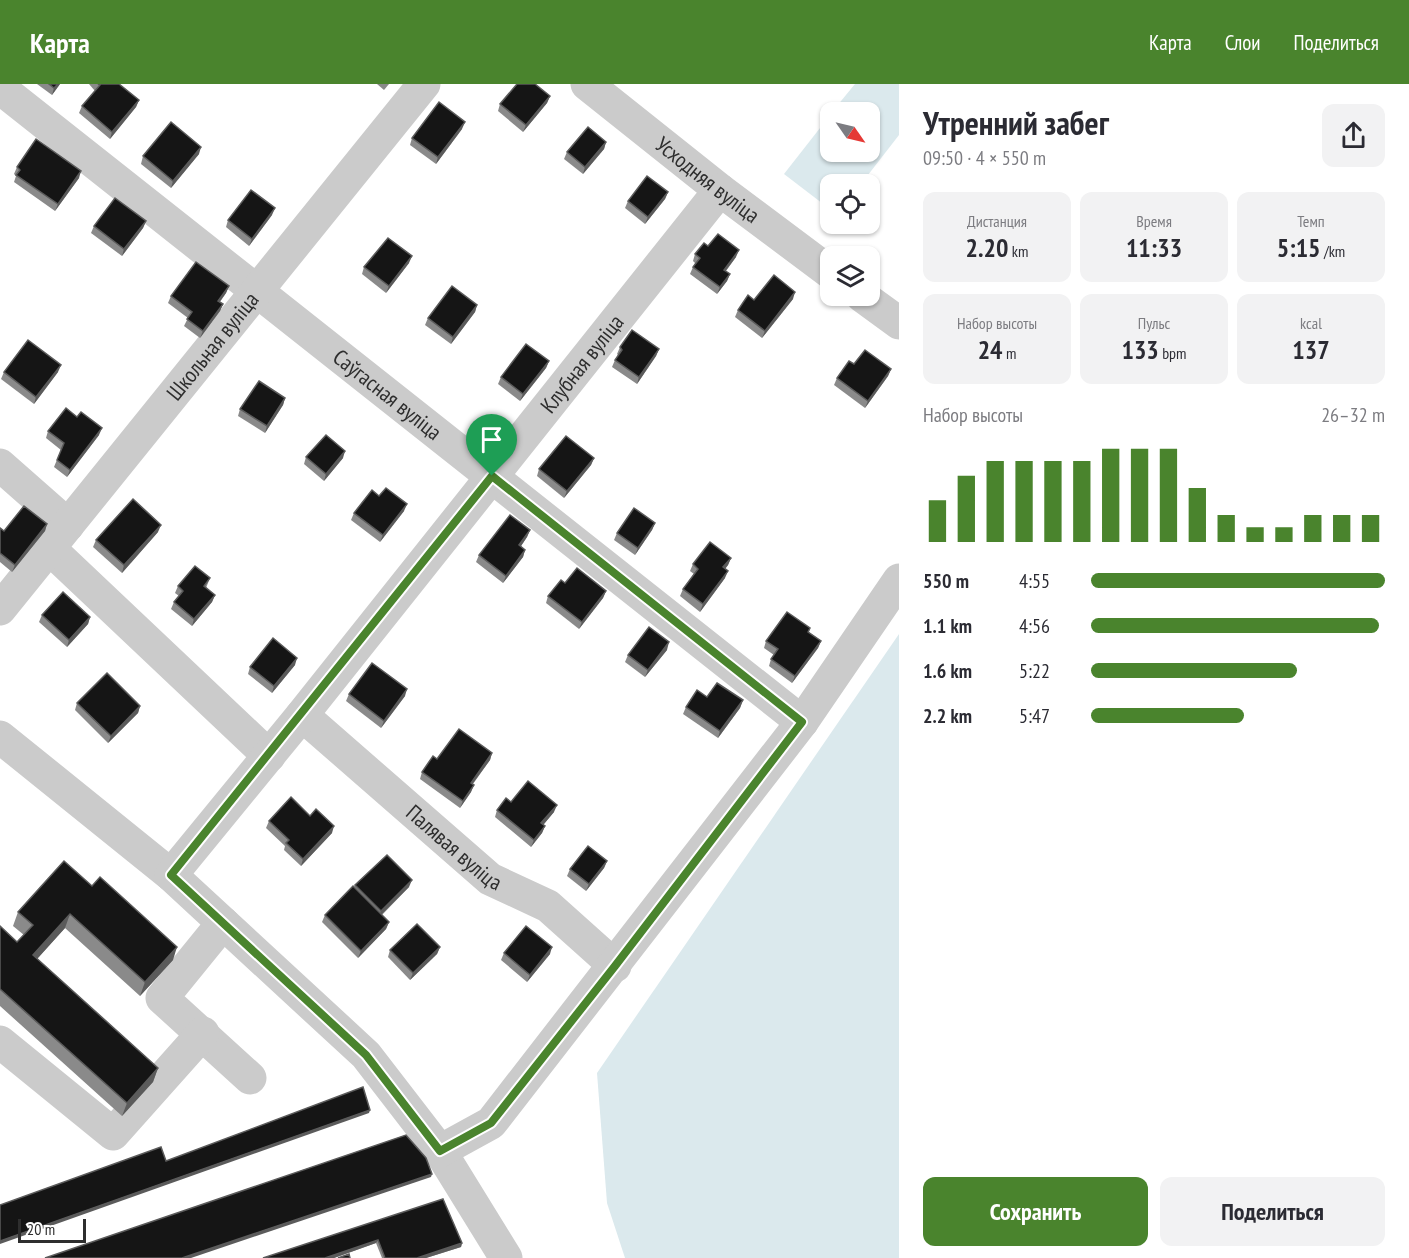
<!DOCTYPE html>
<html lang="ru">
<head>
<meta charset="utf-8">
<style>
  body { margin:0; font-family:"PT Sans Narrow",sans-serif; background:#f2f2f3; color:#2b2b33; height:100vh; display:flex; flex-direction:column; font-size:22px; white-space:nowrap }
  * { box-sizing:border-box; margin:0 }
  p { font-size:20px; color:#7c7c81 }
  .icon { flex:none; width:33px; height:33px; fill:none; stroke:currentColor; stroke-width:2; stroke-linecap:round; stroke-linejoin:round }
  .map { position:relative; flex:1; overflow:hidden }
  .sheet { display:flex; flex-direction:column; background:#fff; width:510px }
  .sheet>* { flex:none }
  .needle { width:39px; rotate:124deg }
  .controls { position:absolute; left:820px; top:18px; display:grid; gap:12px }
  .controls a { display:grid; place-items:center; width:60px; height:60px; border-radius:12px; background:#fff; box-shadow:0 2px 4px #0004; font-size:30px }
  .scale { position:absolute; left:18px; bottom:15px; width:68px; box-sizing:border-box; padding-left:6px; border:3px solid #2e2e2e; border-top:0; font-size:16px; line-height:21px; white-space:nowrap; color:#2e2e2e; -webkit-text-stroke:4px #fff; paint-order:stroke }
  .pin { position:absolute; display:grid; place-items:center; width:51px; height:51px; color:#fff; margin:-62px -26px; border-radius:50% 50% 50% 0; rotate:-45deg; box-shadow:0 0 6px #0007 }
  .pin .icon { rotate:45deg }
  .round { display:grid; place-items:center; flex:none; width:63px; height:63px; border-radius:12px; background:#f2f2f3 }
  .head { display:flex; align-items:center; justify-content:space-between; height:102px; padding:0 24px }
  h1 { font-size:33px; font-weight:700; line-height:45px }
  .figures { display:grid; grid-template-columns:repeat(3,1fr); gap:9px; height:102px; padding:6px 24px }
  .figures div { display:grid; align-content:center; border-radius:12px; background:#f2f2f3; text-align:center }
  .figures b { font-size:26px; font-weight:700 }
  .figures small { font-size:16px; font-weight:400 }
  .figures p { font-size:16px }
  .chart { height:168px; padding:12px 24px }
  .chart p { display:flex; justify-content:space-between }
  .chart svg { width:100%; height:108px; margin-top:6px; stroke:#4a842d; stroke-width:6 }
  .cta { display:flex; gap:12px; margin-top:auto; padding:12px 24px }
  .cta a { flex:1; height:69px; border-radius:12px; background:#4a842d; color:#fff; font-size:24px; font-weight:700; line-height:69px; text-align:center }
  .cta a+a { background:#f2f2f3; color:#2b2b33 }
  ul { padding:0 24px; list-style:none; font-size:20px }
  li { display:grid; grid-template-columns:96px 72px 1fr; align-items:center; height:45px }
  li i { height:15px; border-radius:8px; background:#4a842d }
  header { display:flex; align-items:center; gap:36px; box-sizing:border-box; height:84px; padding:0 30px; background:#4a842d; color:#fff }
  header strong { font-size:28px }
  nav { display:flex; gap:33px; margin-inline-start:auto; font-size:21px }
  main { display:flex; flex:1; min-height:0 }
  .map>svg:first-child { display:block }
  .green { fill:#dbe9ed }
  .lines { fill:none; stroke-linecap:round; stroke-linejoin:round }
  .minor { stroke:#cbcbcb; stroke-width:33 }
  .wall { fill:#8a8a8a }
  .shaded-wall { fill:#5b5b5b }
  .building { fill:#151515; stroke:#5b5b5b; stroke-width:1.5 }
  .route-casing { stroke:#fff; stroke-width:12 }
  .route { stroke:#4a842d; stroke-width:8 }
  .labels { text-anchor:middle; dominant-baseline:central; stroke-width:6; stroke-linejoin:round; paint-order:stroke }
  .street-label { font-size:22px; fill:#2e2e2e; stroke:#fff }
</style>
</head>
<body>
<header>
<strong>Карта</strong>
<nav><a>Карта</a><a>Слои</a><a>Поделиться</a></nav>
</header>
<main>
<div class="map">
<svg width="899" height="1174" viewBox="0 0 899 1174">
  <rect width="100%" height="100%" fill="#fff"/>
  <!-- green -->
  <g class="green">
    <polygon points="855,0 899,0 899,51 861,100 831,100 831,126 784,90 831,30 831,68 870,68 870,28 832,28"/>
    <polygon points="899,550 899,1174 625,1174 607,1119 597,989"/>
  </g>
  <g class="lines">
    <!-- minor -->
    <g class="minor">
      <path id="s1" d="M587,0L720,106L831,189"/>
      <path id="s2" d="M0,4L802,638"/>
      <polyline points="862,212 899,239"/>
      <polyline points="0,381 68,441"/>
      <polyline points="48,463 269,672"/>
      <path id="s3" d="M0,525L424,0"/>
      <path id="s4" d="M302,631L490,795L548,822L615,882"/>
      <polyline points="0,653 171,791 366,971 440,1067 506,1174"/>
      <path id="s5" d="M171,791L302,631L720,106"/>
      <polyline points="223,839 162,914 250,994"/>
      <polyline points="0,958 113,1050 203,949"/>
      <polyline points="440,1067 491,1039 802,638 899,496"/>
    </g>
  </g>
  <!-- wall -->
  <g class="wall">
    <polygon points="37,0 60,0 52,11"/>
    <polygon points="89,0 119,0 139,16 136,23 110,55 79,29 82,22 95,7"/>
    <polygon points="377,0 389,0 384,6"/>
    <polygon points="550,12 547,19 523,48 498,27 500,20"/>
    <polygon points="462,45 436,80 410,61 412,54"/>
    <polygon points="606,58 604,65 583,90 564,75 567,68"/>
    <polygon points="199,70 171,104 141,80 143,72"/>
    <polygon points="17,83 79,94 55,127 14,98 16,92 14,90"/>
    <polygon points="668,108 665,115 645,140 625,124 628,117"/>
    <polygon points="272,131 249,162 226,143 228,136"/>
    <polygon points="146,137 143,144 122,172 91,149 94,142"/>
    <polygon points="708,162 736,173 726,187 730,190 727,197 717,210 690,190 693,183 695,179 693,177 695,170"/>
    <polygon points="409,179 386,209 362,190 364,183"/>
    <polygon points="229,202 226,209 220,218 223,220 220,227 200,254 184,242 188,234 168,219 171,212"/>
    <polygon points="793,215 762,254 735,233 738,226 754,216"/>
    <polygon points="477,221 475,228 451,260 425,241 428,234"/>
    <polygon points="620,263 659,265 656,272 637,300 612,283 615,276 618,271 617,270"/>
    <polygon points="549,277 546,284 520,317 498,300 501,293"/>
    <polygon points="854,280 891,285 888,292 865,324 834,301 837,294"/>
    <polygon points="4,288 58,288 34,320 1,295"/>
    <polygon points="285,314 283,321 265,349 238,332 240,325"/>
    <polygon points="48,347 99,351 67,393 54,383 61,366 46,354"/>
    <polygon points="306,373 343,374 324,397 304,380"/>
    <polygon points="594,374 591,381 564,414 537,392 539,385"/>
    <polygon points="379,412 404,427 380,458 351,436 354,429"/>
    <polygon points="655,439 652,446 635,471 614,456 617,449"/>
    <polygon points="47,440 45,447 12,488 0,478 0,444 4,447"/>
    <polygon points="530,446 527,453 521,462 525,466 523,473 503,499 476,478 479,471"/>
    <polygon points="158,448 122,489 93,463 96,456"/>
    <polygon points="731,474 728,481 725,485 725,494 700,528 680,512 683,505 694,490 690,487 693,480"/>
    <polygon points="210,494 206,504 215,511 212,518 192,542 171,525 174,518 179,512 175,509 178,502"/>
    <polygon points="565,499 606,507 603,514 579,545 546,519 548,512"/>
    <polygon points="42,531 90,533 88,540 67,563 39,538"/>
    <polygon points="810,544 809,548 821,557 818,564 792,599 769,582 771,575 774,571 764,564 766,557"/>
    <polygon points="667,566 645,593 625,578 628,571"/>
    <polygon points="295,581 272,609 248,590 250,583"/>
    <polygon points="349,610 405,612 381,644 346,617"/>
    <polygon points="707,613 743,616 740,624 718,654 683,630 686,623"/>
    <polygon points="77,619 140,622 138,629 108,659 75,626"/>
    <polygon points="492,669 490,676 473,700 471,708 460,724 420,695 422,688 437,675"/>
    <polygon points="511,718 554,728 543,741 545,742 542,749 531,763 495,733 497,726"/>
    <polygon points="310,732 332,749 301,782 284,766 285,762 266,744 269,737"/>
    <polygon points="64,777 173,876 140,912 65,844 37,875 158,984 153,998 122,1032 0,922 0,842 17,858 24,851 13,842 18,828"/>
    <polygon points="607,777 604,784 586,807 567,792 570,785"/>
    <polygon points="355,801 409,803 382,831 389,838 386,845 358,874 322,838 325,831 354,803"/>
    <polygon points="440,863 437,870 410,896 388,873 390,866"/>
    <polygon points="504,869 550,870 527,898 501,876"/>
    <polygon points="443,1115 462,1159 461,1163 426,1174 382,1174 376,1159 334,1174 263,1174"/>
  </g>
  <!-- shaded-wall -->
  <g class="shaded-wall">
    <polygon points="58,0 60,0 52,11 54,4"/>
    <polygon points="550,12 547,19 523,48 526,41"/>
    <polygon points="139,16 136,23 110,55 112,48"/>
    <polygon points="465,38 462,45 436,80 438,73"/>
    <polygon points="606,58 604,65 583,90 585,83"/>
    <polygon points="201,63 199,70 171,104 173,97"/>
    <polygon points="81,87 79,94 55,127 58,120"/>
    <polygon points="668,108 665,115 645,140 648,133"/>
    <polygon points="275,124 272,131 249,162 252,155"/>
    <polygon points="146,137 143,144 122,172 124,165"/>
    <polygon points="739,166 736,173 721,193 724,186"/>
    <polygon points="412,172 409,179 386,209 389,202"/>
    <polygon points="730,190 727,197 717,210 720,203"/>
    <polygon points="229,202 226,209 215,224 218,217"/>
    <polygon points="795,208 793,215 762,254 765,247"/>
    <polygon points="223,220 220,227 200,254 203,247"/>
    <polygon points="477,221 475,228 451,260 453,253"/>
    <polygon points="659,265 656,272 637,300 639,293"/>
    <polygon points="549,277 546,284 520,317 523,310"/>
    <polygon points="61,281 58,288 34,320 36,313"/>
    <polygon points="891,285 888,292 865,324 868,317"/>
    <polygon points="285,314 283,321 265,349 267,342"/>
    <polygon points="102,344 99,351 67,393 70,386"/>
    <polygon points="345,367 343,374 324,397 326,390"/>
    <polygon points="594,374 591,381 564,414 567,407"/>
    <polygon points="407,420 404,427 380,458 383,451"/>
    <polygon points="655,439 652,446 635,471 638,464"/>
    <polygon points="47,440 45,447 12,488 15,481"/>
    <polygon points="161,441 158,448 122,489 124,481"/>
    <polygon points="530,446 527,453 517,468 519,461"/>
    <polygon points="525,466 523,473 503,499 506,492"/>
    <polygon points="731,474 728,481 721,490 723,483"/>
    <polygon points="728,487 725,494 700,528 703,520"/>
    <polygon points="606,507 603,514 579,545 582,538"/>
    <polygon points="215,511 212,518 192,542 194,535"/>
    <polygon points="90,533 88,540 67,563 69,556"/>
    <polygon points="821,557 818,564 792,599 795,592"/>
    <polygon points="669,558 667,566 645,593 648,586"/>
    <polygon points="297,574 295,581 272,609 274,602"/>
    <polygon points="407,605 405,612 381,644 384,637"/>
    <polygon points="743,616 740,624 718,654 720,647"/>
    <polygon points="140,622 138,629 108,659 111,652"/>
    <polygon points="492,669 490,676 468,706 471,699"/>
    <polygon points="474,701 471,708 460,724 463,717"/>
    <polygon points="557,721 554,728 539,746 541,739"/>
    <polygon points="334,742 332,749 301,782 303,775"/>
    <polygon points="545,742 542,749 531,763 534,756"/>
    <polygon points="607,777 604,784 586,807 589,800"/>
    <polygon points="412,796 409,803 378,834 381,827"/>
    <polygon points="70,830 65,844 28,885 33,871"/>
    <polygon points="389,838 386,845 358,874 361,867"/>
    <polygon points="177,863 173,876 140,912 145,898"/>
    <polygon points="440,863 437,870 410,896 413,889"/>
    <polygon points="552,863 550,870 527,898 530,891"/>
    <polygon points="158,984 153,998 122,1032 127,1019"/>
    <polygon points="370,1026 369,1029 0,1160 0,1157"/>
    <polygon points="432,1090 431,1093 191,1174 182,1174"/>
    <polygon points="378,1156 376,1159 334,1174 325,1174"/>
    <polygon points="462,1159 461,1163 426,1174 417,1174"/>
  </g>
  <!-- building -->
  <g class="building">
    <polygon points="49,0 58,0 54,4"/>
    <polygon points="98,0 119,0 139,16 112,48 82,22 100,1"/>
    <polygon points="517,0 535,0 550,12 526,41 500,20"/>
    <polygon points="439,18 465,38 438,73 412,54"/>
    <polygon points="171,38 201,63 173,97 143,72"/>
    <polygon points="588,43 606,58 585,83 567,68"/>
    <polygon points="36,55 81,87 58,120 16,91 20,86 17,83"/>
    <polygon points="647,92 668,108 648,133 628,117"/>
    <polygon points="251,106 275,124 252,155 228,136"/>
    <polygon points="115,114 146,137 124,165 94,142"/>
    <polygon points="718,150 739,166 724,186 730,190 720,203 693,183 700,174 695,170 704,159 708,162"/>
    <polygon points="388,154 412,172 389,202 364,183"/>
    <polygon points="196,178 229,202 218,217 223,220 203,247 187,235 192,228 171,212"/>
    <polygon points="774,191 795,208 765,247 738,226 748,211 754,216"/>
    <polygon points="452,202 477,221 453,253 428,234"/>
    <polygon points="632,246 659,265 639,293 615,276 622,266 620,263"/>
    <polygon points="28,256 61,281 36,313 4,288"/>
    <polygon points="526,260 549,277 523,310 501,293"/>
    <polygon points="865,266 891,285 868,317 837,294 849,277 854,280"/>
    <polygon points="259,297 285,314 267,342 240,325"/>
    <polygon points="66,324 77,333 81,328 102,344 70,386 57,376 64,359 48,347"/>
    <polygon points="326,351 345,367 326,390 306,373"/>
    <polygon points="566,352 594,374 567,407 539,385"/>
    <polygon points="386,404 407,420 383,451 354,429 372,406 379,412"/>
    <polygon points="133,415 161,441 124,481 96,456"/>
    <polygon points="24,422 47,440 15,481 0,469 0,444 4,447"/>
    <polygon points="634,424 655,439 638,464 617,449"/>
    <polygon points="510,431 530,446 519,461 525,466 506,492 479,471"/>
    <polygon points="710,458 731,474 723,483 728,487 703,520 683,505 698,485 693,480"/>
    <polygon points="195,482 210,494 204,502 215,511 194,535 174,518 183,507 178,502"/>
    <polygon points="577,484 606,507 582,538 548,512 561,496 565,499"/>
    <polygon points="63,508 90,533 69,556 42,531"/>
    <polygon points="787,528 810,544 808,548 821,557 795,592 771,575 778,565 766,557"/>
    <polygon points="649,543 669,558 648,586 628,571"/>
    <polygon points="273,554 297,574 274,602 250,583"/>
    <polygon points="372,579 407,605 384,637 349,610"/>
    <polygon points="107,589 140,622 111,652 77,619"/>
    <polygon points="717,599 743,616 720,647 686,623 697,606 707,613"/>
    <polygon points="459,645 492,669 471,699 474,701 463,717 422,688 433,672 437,675"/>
    <polygon points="528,697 557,721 541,739 545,742 534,756 497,726 506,714 511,718"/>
    <polygon points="291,713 310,732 316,725 334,742 303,775 286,759 289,756 269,737"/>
    <polygon points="588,762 607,777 589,800 570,785"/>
    <polygon points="387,771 412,796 381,827 355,801"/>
    <polygon points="64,777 92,802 100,793 177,863 145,898 70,830 33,871 158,984 127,1019 0,905 0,842 17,858 33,841 18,828"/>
    <polygon points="353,802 389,838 361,867 325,831"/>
    <polygon points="417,840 440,863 413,889 390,866"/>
    <polygon points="526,842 552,863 530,891 504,869"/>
    <polygon points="363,1003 370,1026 0,1157 0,1121 161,1063 166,1077"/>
    <polygon points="406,1051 426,1074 432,1090 182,1174 45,1174"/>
    <polygon points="443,1115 462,1159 417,1174 385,1174 378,1156 325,1174 263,1174"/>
    <polygon points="349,1170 350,1174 338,1174"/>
  </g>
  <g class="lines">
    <defs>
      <polygon id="route" points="492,392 802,638 615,882 491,1039 440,1067 366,971 171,791"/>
    </defs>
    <!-- route casing -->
    <use href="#route" class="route-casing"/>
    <!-- route -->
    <use href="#route" class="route"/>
  </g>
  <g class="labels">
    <!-- street labels -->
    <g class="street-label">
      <text stroke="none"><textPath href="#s1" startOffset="154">Усходняя вуліца</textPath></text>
      <text stroke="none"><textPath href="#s3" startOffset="338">Школьная вуліца</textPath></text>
      <text stroke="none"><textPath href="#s5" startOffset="656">Клубная вуліца</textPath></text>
      <text stroke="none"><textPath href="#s2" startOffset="494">Саўгасная вуліца</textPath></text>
      <text stroke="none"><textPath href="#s4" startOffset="202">Палявая вуліца</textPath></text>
    </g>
  </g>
</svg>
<div class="controls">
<a><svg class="needle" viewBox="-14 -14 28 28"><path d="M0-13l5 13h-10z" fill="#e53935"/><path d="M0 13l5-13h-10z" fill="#7c7c81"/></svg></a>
<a><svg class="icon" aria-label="locate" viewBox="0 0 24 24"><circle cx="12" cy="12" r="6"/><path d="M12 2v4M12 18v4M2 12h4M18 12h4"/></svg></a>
<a><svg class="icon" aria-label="layers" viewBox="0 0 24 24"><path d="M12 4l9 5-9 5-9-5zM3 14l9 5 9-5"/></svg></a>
</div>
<div class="scale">20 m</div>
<div class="pin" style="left:492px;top:392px;background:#1e9e55"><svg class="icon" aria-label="arrive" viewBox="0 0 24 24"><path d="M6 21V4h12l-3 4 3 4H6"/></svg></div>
</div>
<section class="sheet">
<div class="head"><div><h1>Утренний забег</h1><p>09:50 · 4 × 550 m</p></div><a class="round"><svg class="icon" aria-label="share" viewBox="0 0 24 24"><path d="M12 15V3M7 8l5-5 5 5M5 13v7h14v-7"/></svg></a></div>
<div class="figures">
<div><p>Дистанция</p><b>2.20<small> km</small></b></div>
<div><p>Время</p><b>11:33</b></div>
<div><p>Темп</p><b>5:15<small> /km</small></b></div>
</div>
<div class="figures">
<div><p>Набор высоты</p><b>24<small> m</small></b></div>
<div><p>Пульс</p><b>133<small> bpm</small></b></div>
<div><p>kcal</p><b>137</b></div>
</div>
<div class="chart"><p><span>Набор высоты</span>26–32 m</p>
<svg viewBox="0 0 160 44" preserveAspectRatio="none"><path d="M5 44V27M15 44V17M25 44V11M35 44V11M45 44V11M55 44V11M65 44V6M75 44V6M85 44V6M95 44V22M105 44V33M115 44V38M125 44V38M135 44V33M145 44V33M155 44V33"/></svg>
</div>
<ul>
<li><b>550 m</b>4:55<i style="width:100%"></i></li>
<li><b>1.1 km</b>4:56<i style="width:98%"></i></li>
<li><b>1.6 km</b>5:22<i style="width:70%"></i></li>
<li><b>2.2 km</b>5:47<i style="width:52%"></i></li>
</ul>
<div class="cta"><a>Сохранить</a><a>Поделиться</a></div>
</section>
</main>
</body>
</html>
